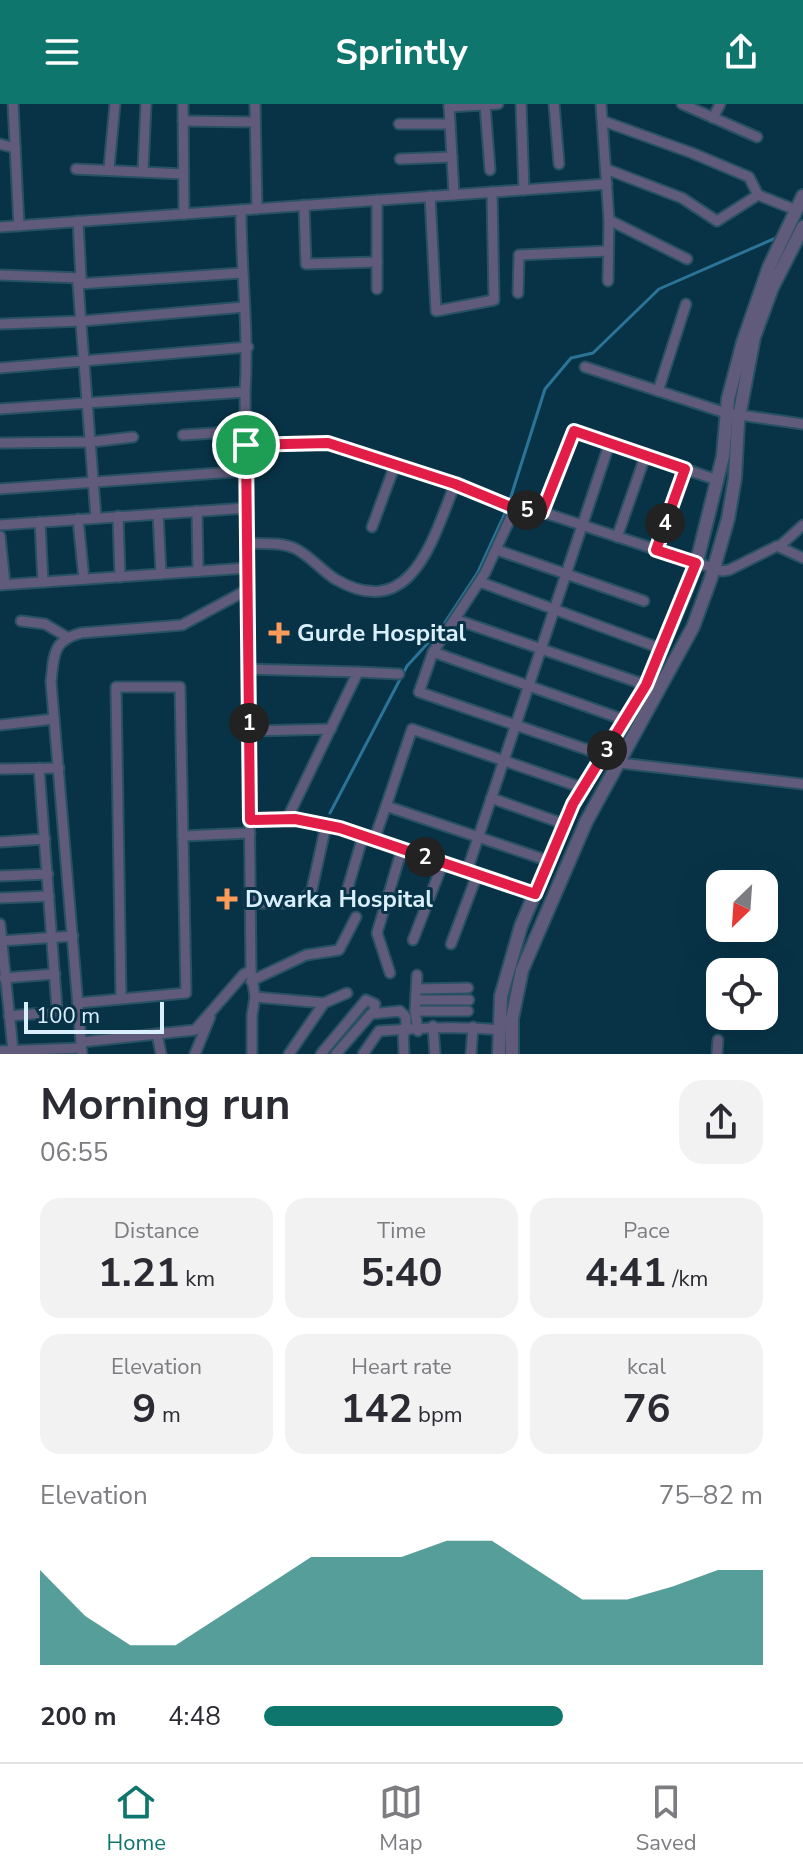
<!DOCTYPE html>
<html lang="en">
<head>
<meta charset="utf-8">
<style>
  body { margin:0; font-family:"Nunito Sans",sans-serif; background:#f2f2f3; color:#2b2b33; height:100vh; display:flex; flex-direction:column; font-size:30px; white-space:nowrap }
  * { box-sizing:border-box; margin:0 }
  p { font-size:26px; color:#7c7c81 }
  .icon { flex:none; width:44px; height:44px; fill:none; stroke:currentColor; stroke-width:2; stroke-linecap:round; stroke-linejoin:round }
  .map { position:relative; height:950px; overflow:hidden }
  .drawer { display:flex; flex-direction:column; background:#fff; flex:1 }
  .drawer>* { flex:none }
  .needle { width:52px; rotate:205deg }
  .tools { position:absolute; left:706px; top:766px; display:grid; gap:16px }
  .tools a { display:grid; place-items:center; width:72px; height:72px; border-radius:16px; background:#fff; box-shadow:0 8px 32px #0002; font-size:40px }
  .scale { position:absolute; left:24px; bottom:20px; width:140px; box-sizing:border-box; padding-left:8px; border:4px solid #d9effb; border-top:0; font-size:22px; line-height:28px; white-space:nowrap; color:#d9effb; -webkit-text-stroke:6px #083347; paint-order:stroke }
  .pin { position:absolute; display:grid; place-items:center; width:68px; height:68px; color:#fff; margin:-34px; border:4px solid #fff; border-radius:50%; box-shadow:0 2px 8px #0007 }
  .km { position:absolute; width:40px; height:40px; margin:-20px; border-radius:50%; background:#222; color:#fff; font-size:22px; line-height:40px; text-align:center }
  .round { display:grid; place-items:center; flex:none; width:84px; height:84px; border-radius:24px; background:#f2f2f3 }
  .head { display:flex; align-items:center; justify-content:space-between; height:136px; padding:0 40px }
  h1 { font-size:44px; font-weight:700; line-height:60px }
  .metrics { display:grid; grid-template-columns:repeat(3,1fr); gap:12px; height:136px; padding:8px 40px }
  .metrics div { display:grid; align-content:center; border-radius:20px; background:#f2f2f3; text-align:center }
  .metrics b { font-size:40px; font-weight:700 }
  .metrics small { font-size:22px; font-weight:400 }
  .metrics p { font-size:22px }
  .chart { height:224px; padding:16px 40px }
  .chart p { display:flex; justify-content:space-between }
  .chart svg { width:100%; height:144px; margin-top:8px; fill:#0f766e; opacity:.7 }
  ul { padding:0 40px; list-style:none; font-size:26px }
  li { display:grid; grid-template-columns:128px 96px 1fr; align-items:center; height:60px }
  li i { height:20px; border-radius:10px; background:#0f766e }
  header { display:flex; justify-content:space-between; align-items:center; height:104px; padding:0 40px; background:#0f766e; color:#fff; font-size:36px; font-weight:700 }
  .dock { display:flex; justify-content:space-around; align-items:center; height:112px; border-top:2px solid #e1e1e2; background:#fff; font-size:22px; color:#7c7c81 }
  .dock a { display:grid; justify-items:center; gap:4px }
  .dock .on { color:#0f766e }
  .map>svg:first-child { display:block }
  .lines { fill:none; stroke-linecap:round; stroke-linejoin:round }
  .stream { stroke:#2b7498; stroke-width:3 }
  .minor-casing { stroke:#295164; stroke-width:13 }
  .tertiary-casing { stroke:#295164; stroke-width:16 }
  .minor { stroke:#615b7b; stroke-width:9 }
  .tertiary { stroke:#615b7b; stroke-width:12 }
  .route-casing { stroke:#fff; stroke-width:16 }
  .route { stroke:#e11d48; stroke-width:10 }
  .poi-dot { fill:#fe9b58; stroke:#083347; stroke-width:3 }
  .labels { text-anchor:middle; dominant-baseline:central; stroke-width:6; stroke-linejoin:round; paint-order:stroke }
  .poi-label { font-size:24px; font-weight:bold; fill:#d9effb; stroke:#083347; text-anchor:start }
</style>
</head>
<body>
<header><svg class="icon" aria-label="menu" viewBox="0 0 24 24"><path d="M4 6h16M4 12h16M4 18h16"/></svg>Sprintly<svg class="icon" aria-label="share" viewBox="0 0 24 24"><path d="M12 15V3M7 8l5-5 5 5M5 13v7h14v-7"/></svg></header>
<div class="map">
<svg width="803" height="950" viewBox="0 0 803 950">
  <rect width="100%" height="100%" fill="#083347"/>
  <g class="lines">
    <!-- stream -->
    <polyline class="stream" points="330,709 407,562 440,526 478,468 507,405 545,285 571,254 593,249 659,185 778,133"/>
    <defs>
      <g id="minor">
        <polyline points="13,0 19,122"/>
        <polyline points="183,0 184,110"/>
        <polyline points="255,0 257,105"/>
        <polyline points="449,0 454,91"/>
        <polyline points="521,0 524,86"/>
        <polyline points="554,0 559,60"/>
        <polyline points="601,0 609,116 608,177"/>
        <polyline points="682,0 757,33"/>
        <polyline points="485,1 490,66"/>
        <polyline points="449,3 498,0"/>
        <polyline points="713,14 720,0"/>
        <polyline points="183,17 255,18"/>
        <polyline points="603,17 692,49 749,73 758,91 717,117 682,94 606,65"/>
        <polyline points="399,20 450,20"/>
        <polyline points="0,40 15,44"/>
        <polyline points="400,55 452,53"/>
        <polyline points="109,64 115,0"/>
        <polyline points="76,65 183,70"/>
        <polyline points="143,66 146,0"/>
        <polyline points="758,91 796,106"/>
        <polyline points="430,92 436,207 494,196 492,88"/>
        <polyline points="304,101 306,160 377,158"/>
        <path d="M241,106C241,167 249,228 245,288L251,867L255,893L252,911V950"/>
        <polyline points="609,116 687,155"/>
        <polyline points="78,117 81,174 78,180 96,414"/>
        <polyline points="0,123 607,80"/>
        <polyline points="0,171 81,174"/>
        <polyline points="78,180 241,169"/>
        <polyline points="377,185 377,96"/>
        <polyline points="518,189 519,151 608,147"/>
        <polyline points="0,220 83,217 244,203"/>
        <polyline points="585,263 726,309 803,320"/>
        <polyline points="0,264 248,243"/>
        <polyline points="658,287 686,200"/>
        <polyline points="0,305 245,288"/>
        <polyline points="183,331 246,327"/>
        <polyline points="0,339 91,338 133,333"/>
        <polyline points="246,341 328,339 455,380 511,403 542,408 722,467 729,466 777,442 803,454"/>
        <polyline points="0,385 246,367"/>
        <polyline points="197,407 198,467"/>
        <polyline points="542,408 574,327 717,376"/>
        <polyline points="158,410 161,470"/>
        <polyline points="118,412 120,473"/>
        <polyline points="78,415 84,475"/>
        <polyline points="40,418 43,478"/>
        <polyline points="0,421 247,404"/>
        <polyline points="372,423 395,361"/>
        <polyline points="0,432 5,480"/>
        <polyline points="617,433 646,350"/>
        <path d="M247,439C263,440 282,438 296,445C310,452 321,466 335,475C412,520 433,434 455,380"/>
        <polyline points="781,441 803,421"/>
        <polyline points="497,446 644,497"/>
        <polyline points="656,446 685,365"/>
        <polyline points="480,478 662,545"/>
        <polyline points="0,481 247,464"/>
        <polyline points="457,516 646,581"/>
        <polyline points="21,517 45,520 67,533"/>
        <polyline points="433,548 485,469 515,404"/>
        <polyline points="248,565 358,568 287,715"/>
        <polyline points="358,568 399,570"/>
        <polyline points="0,621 54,615"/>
        <polyline points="249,627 331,625"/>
        <polyline points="603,651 419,588 433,548 625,616"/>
        <polyline points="620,659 803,680"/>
        <polyline points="0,665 59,664"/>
        <polyline points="491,694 564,720"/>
        <polyline points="386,702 412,625 583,684"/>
        <polyline points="250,716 295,715 340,724 535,790"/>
        <polyline points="183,732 250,729"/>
        <polyline points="374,736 386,702 549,757"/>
        <polyline points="0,738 45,735"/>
        <polyline points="467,767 610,338"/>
        <polyline points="0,772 48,770"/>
        <polyline points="346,790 363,732"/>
        <polyline points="0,794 49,792"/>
        <path d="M251,799C271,798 302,805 312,785L326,721"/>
        <polyline points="0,820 13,946"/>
        <polyline points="413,836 443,759"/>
        <polyline points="1,837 73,832"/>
        <polyline points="451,840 477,771"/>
        <polyline points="390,869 377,829 402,745"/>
        <polyline points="417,871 415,907 418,927"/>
        <polyline points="4,874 55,870"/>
        <polyline points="251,877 306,851 339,846 356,813"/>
        <polyline points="417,885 468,884"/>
        <polyline points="255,893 324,899"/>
        <polyline points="417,896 469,896"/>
        <polyline points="78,899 186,889 180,583 116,583 121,895"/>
        <polyline points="415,907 468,907"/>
        <polyline points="9,912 55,908 57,905 39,664"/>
        <polyline points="433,922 435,950"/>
        <polyline points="403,925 404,950"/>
        <polyline points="157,930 161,950"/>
        <polyline points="81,938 195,926 244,870 251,867"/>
        <polyline points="0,947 81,944"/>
        <path d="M82,950L51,578C54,551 52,537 81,529L182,521L247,486"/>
        <polyline points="195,950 210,913"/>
        <polyline points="289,950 324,899 347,889"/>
        <polyline points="321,950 366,896 375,900 374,909"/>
        <polyline points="336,950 371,910 400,907 406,913 406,927"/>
        <path d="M363,950L379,927C420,924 459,922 500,926"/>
        <polyline points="471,950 473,923"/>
        <polyline points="717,950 718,936"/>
      </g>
      <g id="tertiary">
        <polyline points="499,950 501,892 521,822 573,700 646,581 685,489 698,453 723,352 728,295 743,238 769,163 803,92"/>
        <polyline points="512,950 512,915 522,866 586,718 693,523 711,474 728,415 735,374 738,318 754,233 772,184 803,123"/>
      </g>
    </defs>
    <!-- minor casing -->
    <use href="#minor" class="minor-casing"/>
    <!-- tertiary casing -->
    <use href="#tertiary" class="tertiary-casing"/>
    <!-- minor -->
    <use href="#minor" class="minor"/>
    <!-- tertiary -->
    <use href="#tertiary" class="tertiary"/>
  </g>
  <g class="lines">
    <defs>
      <polygon id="route" points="574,327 685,365 656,446 696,459 646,581 573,700 535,790 340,724 295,715 250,716 246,341 328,339 455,380 511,403 542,408"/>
    </defs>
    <!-- route casing -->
    <use href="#route" class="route-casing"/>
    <!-- route -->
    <use href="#route" class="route"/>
  </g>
  <!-- markers -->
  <g class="poi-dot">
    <path d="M275 517h8v8h8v8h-8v8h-8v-8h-8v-8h8z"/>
    <path d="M223 783h8v8h8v8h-8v8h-8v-8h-8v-8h8z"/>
  </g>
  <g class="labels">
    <!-- poi labels -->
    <g class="poi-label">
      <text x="297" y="529">Gurde Hospital</text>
      <text x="245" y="795">Dwarka Hospital</text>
    </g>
  </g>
</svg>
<div class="tools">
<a><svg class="needle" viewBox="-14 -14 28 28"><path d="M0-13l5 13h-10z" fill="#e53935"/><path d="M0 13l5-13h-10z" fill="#7c7c81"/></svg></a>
<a><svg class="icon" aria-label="locate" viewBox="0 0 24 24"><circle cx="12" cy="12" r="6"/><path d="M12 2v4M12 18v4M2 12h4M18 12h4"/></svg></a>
</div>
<div class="scale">100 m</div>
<div class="pin" style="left:246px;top:341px;background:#1e9e55"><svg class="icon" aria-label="arrive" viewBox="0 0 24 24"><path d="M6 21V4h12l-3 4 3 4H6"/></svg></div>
<b class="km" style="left:249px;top:619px">1</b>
<b class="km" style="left:425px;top:753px">2</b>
<b class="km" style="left:607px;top:646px">3</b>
<b class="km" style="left:665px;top:419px">4</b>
<b class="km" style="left:527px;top:406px">5</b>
</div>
<section class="drawer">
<div class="head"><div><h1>Morning run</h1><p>06:55</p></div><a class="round"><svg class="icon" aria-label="share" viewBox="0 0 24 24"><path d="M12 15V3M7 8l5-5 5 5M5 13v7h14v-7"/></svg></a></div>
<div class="metrics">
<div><p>Distance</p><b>1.21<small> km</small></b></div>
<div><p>Time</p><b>5:40</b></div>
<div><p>Pace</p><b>4:41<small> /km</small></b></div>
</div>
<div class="metrics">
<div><p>Elevation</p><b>9<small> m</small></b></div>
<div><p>Heart rate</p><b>142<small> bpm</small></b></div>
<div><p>kcal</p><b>76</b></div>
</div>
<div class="chart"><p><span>Elevation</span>75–82 m</p>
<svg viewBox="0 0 160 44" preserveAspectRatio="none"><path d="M0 44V15L10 29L20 38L30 38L40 29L50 20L60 11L70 11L80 11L90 6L100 6L110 15L120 24L130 24L140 20L150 15L160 15V44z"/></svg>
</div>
<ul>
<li><b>200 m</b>4:48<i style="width:60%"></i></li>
</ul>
</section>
<nav class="dock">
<a class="on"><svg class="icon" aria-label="home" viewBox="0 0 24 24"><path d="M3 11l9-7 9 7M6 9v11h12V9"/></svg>Home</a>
<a><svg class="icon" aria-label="map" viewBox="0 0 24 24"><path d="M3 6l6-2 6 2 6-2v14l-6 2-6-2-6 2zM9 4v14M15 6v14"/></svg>Map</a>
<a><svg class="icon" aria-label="saved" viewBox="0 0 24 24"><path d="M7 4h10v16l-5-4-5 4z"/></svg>Saved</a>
</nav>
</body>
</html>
